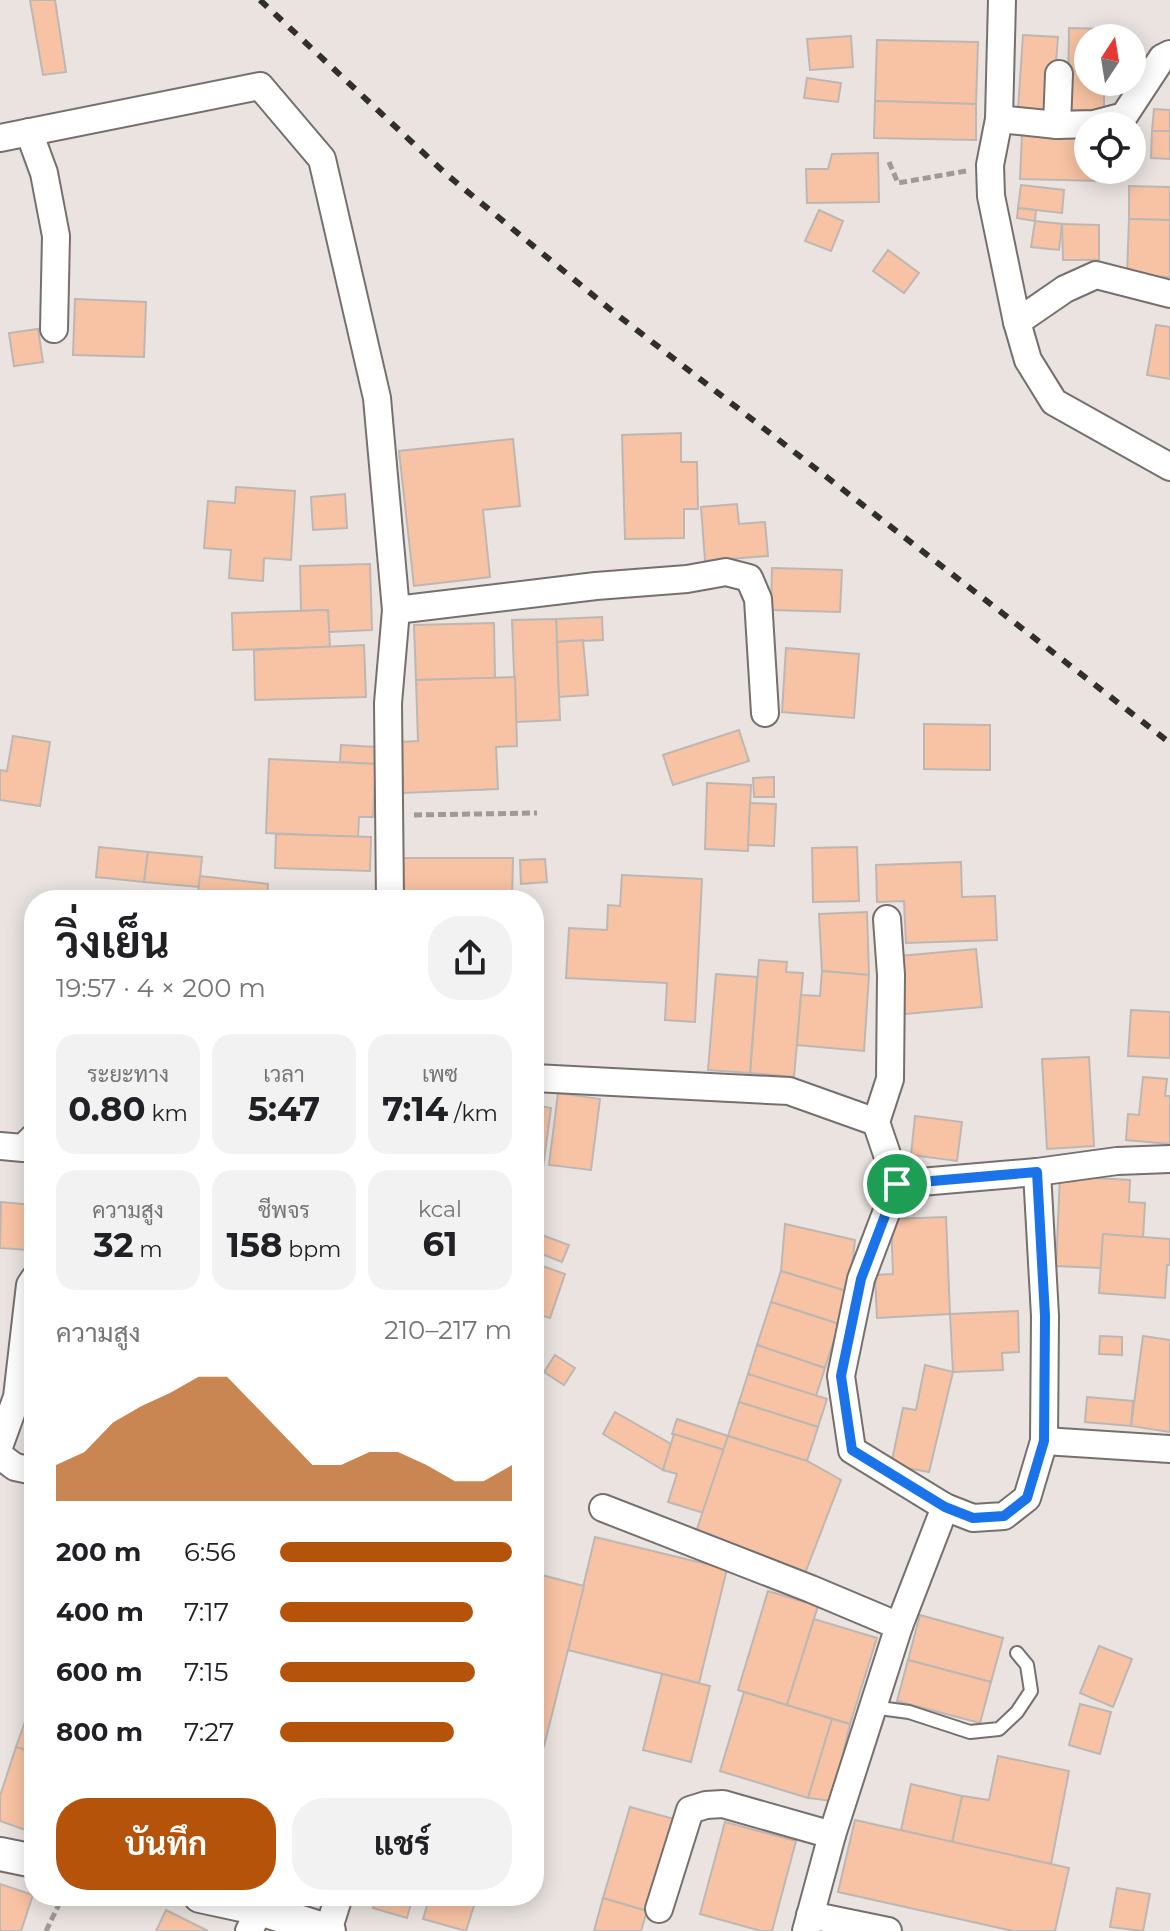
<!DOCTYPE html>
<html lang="th">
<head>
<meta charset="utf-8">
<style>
  body { margin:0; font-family:Montserrat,Sarabun,sans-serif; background:#f2f2f2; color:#202124; height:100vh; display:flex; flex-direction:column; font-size:30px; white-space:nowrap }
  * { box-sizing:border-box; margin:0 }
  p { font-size:26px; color:#757577 }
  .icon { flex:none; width:44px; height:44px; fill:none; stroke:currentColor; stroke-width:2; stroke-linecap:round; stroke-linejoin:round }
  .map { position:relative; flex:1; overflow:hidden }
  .panel { position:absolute; left:24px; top:890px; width:520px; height:1016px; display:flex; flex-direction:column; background:#fff; border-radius:32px; box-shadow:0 4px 20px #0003 }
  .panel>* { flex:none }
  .needle { width:52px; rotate:12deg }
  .fabs { position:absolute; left:1074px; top:24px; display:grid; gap:16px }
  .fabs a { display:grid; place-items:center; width:72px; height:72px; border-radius:50%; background:#fff; box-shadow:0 4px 20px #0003; font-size:40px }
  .pin { position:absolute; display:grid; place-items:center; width:68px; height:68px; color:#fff; margin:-34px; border:4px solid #fff; border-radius:50%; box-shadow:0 2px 8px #0007 }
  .round { display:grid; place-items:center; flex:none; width:84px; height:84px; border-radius:32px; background:#f2f2f2 }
  .overview { display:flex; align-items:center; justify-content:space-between; height:136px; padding:0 32px }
  h1 { font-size:44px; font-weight:700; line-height:60px }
  .metrics { display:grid; grid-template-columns:repeat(3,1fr); gap:12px; height:136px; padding:8px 32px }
  .metrics div { display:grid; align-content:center; border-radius:20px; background:#f2f2f2; text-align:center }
  .metrics b { font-size:34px; font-weight:700 }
  .metrics small { font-size:22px; font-weight:400 }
  .metrics p { font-size:22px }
  .chart { height:224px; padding:16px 32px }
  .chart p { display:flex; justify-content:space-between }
  .chart svg { width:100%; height:144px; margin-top:8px; fill:#b45309; opacity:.7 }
  .action { display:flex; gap:16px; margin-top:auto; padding:16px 32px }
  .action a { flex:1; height:92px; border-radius:32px; background:#b45309; color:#fff; font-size:32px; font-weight:700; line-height:92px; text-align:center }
  .action a+a { background:#f2f2f2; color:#202124 }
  ul { padding:0 32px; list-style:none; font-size:26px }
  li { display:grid; grid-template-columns:128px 96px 1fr; align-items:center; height:60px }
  li i { height:20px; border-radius:10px; background:#b45309 }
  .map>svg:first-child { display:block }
  .building { fill:#f8c3a4; stroke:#bdb7b3; stroke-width:2 }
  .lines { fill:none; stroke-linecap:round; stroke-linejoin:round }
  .service-casing { stroke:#76706d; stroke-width:16 }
  .minor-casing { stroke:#76706d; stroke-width:30 }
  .tertiary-casing { stroke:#76706d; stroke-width:36 }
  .path { stroke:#9f9997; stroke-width:5; stroke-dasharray:8 4; stroke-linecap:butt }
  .service { stroke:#fff; stroke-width:12 }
  .minor { stroke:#fff; stroke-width:26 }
  .tertiary { stroke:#fff; stroke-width:32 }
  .rail { stroke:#312f2d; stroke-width:6; stroke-dasharray:10 10; stroke-linecap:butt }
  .route-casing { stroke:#fff; stroke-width:16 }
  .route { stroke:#1a73e8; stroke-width:10 }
</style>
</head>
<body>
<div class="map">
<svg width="1170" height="1931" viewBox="0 0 1170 1931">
  <rect width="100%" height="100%" fill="#eae3df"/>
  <!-- building -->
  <g class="building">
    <polygon points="30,0 55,0 66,72 43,75"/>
    <polygon points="1069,28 1104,29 1104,38 1088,38 1088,82 1104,82 1104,110 1068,110"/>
    <polygon points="1023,35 1058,37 1052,112 1018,109"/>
    <polygon points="851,36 853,67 810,70 807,39"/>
    <polygon points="877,40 978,42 976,104 875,101"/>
    <polygon points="807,78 841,83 838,102 804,98"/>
    <polygon points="875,101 976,104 976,140 874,138"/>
    <polygon points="1154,109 1170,110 1170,131 1152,131"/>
    <polygon points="1152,131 1170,131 1170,159 1151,158"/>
    <polygon points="1022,134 1088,136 1088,170 1103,170 1103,181 1020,179"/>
    <polygon points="878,153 879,202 807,203 806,169 828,169 832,154"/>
    <polygon points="1021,185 1064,190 1062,213 1018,208"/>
    <polygon points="1129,186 1170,187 1170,220 1129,219"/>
    <polygon points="1018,208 1036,210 1035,221 1017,218"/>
    <polygon points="819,210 843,221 831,251 805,241"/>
    <polygon points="1129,219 1170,220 1170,277 1127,275"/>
    <polygon points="1035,221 1062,224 1059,250 1031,247"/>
    <polygon points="1062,224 1099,225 1099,260 1063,260"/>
    <polygon points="888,250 919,273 904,293 873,271"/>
    <polygon points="75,299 146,302 144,357 73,355"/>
    <polygon points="1156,325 1170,327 1170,379 1147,375"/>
    <polygon points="38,329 43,362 14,366 9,333"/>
    <polygon points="681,433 681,462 697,462 698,509 684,509 684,538 625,539 622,435"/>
    <polygon points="513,439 520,506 483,510 490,577 414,586 399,451"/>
    <polygon points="236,487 295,491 291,560 264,558 263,581 229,578 231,550 204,548 208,501 235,503"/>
    <polygon points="345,494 347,528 313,530 311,497"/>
    <polygon points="737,504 739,524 765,522 768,556 705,561 701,507"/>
    <polygon points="370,564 372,630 329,632 328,610 301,611 300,566"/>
    <polygon points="772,568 842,570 840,612 771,610"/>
    <polygon points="328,610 330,647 233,650 232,613"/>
    <polygon points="602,617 603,640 557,642 556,619"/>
    <polygon points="556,619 560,720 516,722 512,620"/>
    <polygon points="494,623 495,678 416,680 414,625"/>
    <polygon points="583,640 588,695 559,697 557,642"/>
    <polygon points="364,645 366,697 255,700 254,650"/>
    <polygon points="786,648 859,654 854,718 782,712"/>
    <polygon points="515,677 517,746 496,747 498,789 402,793 400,742 418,741 416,680"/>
    <polygon points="924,724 990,725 990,770 924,769"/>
    <polygon points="739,730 749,761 673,785 663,755"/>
    <polygon points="13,736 50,742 40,806 0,800 0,770 7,771"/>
    <polygon points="341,745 376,747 376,764 340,762"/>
    <polygon points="269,759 376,764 373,817 359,817 358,837 266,833"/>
    <polygon points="774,777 774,797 754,797 753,778"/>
    <polygon points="707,783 751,785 748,851 705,849"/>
    <polygon points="750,803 776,804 774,846 748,845"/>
    <polygon points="276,834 371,837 370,871 275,868"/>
    <polygon points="99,847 148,852 144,882 96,877"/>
    <polygon points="857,847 859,901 813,902 812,848"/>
    <polygon points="148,852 202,857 199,887 144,882"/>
    <polygon points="401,858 513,858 512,900 519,900 420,900 420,892 401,892"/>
    <polygon points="545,859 547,882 521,884 520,860"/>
    <polygon points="961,862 962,897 995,896 997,940 906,943 904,901 877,902 876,865"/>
    <polygon points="622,875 702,879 695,1022 665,1020 667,983 566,978 569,928 607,930 608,905 620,906"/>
    <polygon points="200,876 268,884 267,900 197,900"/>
    <polygon points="867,912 869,975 822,971 819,914"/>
    <polygon points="976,949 982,1007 905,1014 900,956"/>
    <polygon points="759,960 787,962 786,972 803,973 794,1077 750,1073"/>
    <polygon points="822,971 869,975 864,1051 797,1045 801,995 820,996"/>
    <polygon points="716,974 757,977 750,1073 708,1070"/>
    <polygon points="1131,1010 1170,1012 1170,1058 1128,1056"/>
    <polygon points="1089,1057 1094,1146 1047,1149 1042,1059"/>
    <polygon points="1143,1077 1167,1079 1165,1096 1170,1096 1170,1144 1126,1140 1128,1114 1139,1115"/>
    <polygon points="558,1093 600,1099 591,1170 549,1165"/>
    <polygon points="534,1105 551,1108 538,1205 534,1205"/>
    <polygon points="915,1116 962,1122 957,1161 911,1155"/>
    <polygon points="1060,1176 1130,1180 1129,1202 1145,1203 1143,1238 1103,1234 1101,1268 1056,1266"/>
    <polygon points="1,1202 33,1205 29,1250 0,1248"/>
    <polygon points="946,1217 950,1314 877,1318 875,1275 893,1274 891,1219"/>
    <polygon points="785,1224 855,1240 849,1292 781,1271"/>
    <polygon points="534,1232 569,1245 562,1262 534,1251"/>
    <polygon points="1103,1234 1170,1239 1170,1265 1167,1265 1165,1298 1099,1293"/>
    <polygon points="534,1263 565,1274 550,1318 534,1313"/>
    <polygon points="781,1271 849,1292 839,1324 771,1302"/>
    <polygon points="771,1302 839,1324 825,1368 757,1345"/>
    <polygon points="1018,1311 1019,1352 1002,1353 1003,1370 953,1372 950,1314"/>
    <polygon points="1100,1336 1122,1337 1122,1355 1099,1354"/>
    <polygon points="1143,1336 1170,1340 1170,1432 1131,1426"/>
    <polygon points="757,1345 825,1368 816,1396 748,1374"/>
    <polygon points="555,1355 575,1368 564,1385 544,1372"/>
    <polygon points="925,1365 953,1372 929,1472 891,1465 903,1408 916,1410"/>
    <polygon points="748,1374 827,1399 818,1427 739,1402"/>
    <polygon points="1087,1397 1133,1401 1131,1426 1085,1422"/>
    <polygon points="739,1402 818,1427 807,1461 728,1436"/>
    <polygon points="615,1412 671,1444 663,1470 603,1434"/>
    <polygon points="677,1419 728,1436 724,1450 672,1434"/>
    <polygon points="674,1434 724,1450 704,1513 668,1502 677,1474 663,1470"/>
    <polygon points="728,1436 807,1461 841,1480 804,1576 695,1535"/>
    <polygon points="595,1537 727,1569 699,1683 568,1650"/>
    <polygon points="534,1573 584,1586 544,1746 534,1744"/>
    <polygon points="768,1591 818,1606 787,1705 738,1690"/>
    <polygon points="920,1615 1003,1638 991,1682 908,1660"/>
    <polygon points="814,1619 877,1638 850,1724 787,1705"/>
    <polygon points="1099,1646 1132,1659 1113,1707 1080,1693"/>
    <polygon points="908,1660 991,1682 980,1723 897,1701"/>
    <polygon points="662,1674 710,1686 691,1762 643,1750"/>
    <polygon points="744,1692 832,1719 808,1798 720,1771"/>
    <polygon points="33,1699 34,1700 34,1753 16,1747"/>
    <polygon points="1080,1704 1111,1712 1100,1754 1069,1745"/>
    <polygon points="832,1719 850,1724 832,1801 808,1798"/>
    <polygon points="16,1747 34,1753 34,1833 0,1821 0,1796"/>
    <polygon points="998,1756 1069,1771 1051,1864 952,1842 962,1796 989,1800"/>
    <polygon points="911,1784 962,1796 952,1842 901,1830"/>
    <polygon points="630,1807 674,1819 647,1911 603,1898"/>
    <polygon points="855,1820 1069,1868 1055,1931 1013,1931 838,1892"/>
    <polygon points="725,1822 796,1841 772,1931 761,1931 700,1914"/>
    <polygon points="0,1884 33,1895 21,1931 0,1931"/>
    <polygon points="1117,1888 1150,1894 1143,1931 1110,1927"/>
    <polygon points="377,1896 413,1896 407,1918 373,1908"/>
    <polygon points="430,1896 477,1896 466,1931 423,1919"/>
    <polygon points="603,1898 647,1911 641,1931 594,1931"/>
    <polygon points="166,1910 208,1931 156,1931"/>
  </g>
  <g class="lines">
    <defs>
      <polyline id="service" points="872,1707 909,1712 970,1732 999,1729 1017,1712 1031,1691 1027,1665 1017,1653"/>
      <g id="minor">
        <polyline points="1002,0 999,119 990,165 991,196 1017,322 1028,360 1054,402 1170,467"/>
        <polyline points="999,119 1057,125 1059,74"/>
        <polyline points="1057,125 1094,124 1124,116 1162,58 1170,54"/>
        <polyline points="29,132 44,173 56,236 54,329"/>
        <polyline points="0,138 260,86 322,159 377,398 396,610 388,703 390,900"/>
        <polyline points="1017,322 1065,289 1096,275 1170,294"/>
        <polyline points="396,610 596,586 687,579 726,572 749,578 758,599 765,713"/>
        <polyline points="534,1078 789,1091 876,1122 897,1184 1037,1172 1117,1161 1170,1159"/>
        <polyline points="876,1122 890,1079 891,975 887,919"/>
        <polyline points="0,1146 23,1148 34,1137"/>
        <polyline points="897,1184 861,1279 841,1376 852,1450 945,1507 973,1518 1004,1516 1027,1498 1044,1441 1045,1316 1037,1172"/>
        <polyline points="1044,1441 1170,1449"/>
        <polyline points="0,1444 17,1397 30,1285 34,1279"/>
        <polyline points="0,1456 15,1467 34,1471"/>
        <polyline points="603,1508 811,1589 899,1626"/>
        <polyline points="659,1909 690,1810 706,1805 723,1804 832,1835"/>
        <polyline points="810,1915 888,1931"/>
        <polyline points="249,1931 260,1909"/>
        <polyline points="328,1931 339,1896"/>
        <polyline points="806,1931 832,1835 899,1626 945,1507"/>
      </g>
      <g id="tertiary">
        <polyline points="0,1854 34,1861"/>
        <polyline points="200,1896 260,1909 329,1931"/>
      </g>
    </defs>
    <!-- service casing -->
    <use href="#service" class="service-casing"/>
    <!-- minor casing -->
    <use href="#minor" class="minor-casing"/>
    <!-- tertiary casing -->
    <use href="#tertiary" class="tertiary-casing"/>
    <!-- path -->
    <g class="path">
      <polyline points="889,162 898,183 966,171"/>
      <polyline points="414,815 537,813"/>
      <polyline points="46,1931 63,1896"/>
    </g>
    <!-- service -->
    <use href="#service" class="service"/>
    <!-- minor -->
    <use href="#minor" class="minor"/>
    <!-- tertiary -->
    <use href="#tertiary" class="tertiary"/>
    <!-- rail -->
    <polyline class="rail" points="260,0 446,174 611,310 1170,743"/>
  </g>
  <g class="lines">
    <defs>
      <polygon id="route" points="1037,1172 1045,1316 1044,1441 1027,1498 1004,1516 973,1518 945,1507 852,1450 841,1376 861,1279 897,1184"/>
    </defs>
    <!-- route casing -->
    <use href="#route" class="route-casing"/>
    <!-- route -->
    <use href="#route" class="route"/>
  </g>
</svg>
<div class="fabs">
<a><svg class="needle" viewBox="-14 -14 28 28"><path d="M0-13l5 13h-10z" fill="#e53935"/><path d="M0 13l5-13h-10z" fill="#757577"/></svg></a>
<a><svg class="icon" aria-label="locate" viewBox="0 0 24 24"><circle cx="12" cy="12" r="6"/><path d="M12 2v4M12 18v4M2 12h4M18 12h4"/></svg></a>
</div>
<div class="pin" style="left:897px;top:1184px;background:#1e9e55"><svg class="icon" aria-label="arrive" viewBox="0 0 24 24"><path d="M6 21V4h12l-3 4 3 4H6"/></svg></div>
<section class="panel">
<div class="overview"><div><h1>วิ่งเย็น</h1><p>19:57 · 4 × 200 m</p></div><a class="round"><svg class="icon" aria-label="share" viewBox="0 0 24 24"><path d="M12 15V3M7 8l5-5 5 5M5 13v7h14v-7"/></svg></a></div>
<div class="metrics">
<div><p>ระยะทาง</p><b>0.80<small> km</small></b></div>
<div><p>เวลา</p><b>5:47</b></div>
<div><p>เพซ</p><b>7:14<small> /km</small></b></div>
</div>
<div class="metrics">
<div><p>ความสูง</p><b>32<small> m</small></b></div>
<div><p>ชีพจร</p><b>158<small> bpm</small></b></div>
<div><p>kcal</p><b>61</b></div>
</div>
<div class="chart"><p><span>ความสูง</span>210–217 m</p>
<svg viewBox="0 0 160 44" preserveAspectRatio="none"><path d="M0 44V33L10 29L20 20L30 15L40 11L50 6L60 6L70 15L80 24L90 33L100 33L110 29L120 29L130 33L140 38L150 38L160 33V44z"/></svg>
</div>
<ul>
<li><b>200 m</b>6:56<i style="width:100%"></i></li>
<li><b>400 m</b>7:17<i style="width:83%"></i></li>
<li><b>600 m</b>7:15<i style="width:84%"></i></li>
<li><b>800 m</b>7:27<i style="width:75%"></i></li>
</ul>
<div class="action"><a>บันทึก</a><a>แชร์</a></div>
</section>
</div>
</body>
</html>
